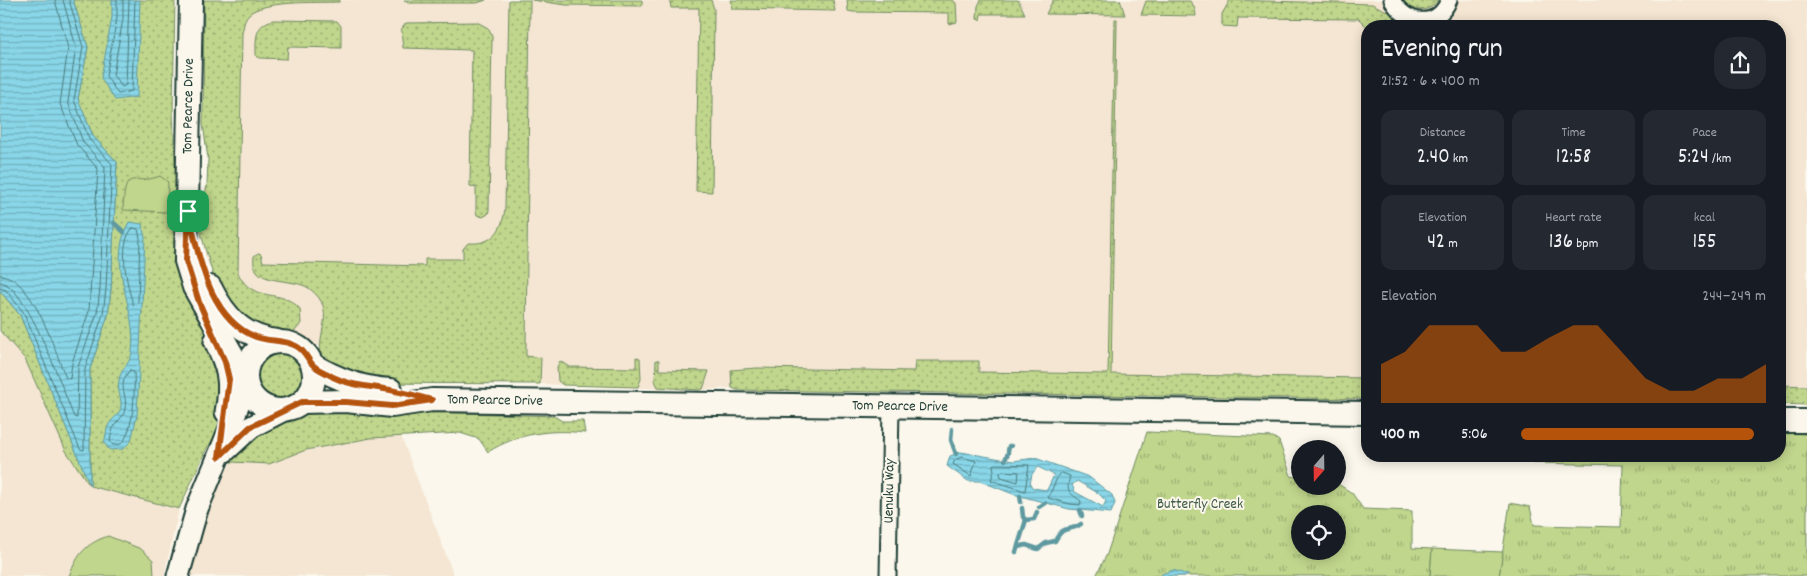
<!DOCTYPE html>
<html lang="en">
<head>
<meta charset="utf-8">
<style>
  body { margin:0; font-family:Dekko,sans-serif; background:#242831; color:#f1f3f6; height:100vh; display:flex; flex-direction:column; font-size:19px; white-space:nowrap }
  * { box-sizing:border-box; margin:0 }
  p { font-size:16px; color:#9ea1a6 }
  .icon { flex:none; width:28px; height:28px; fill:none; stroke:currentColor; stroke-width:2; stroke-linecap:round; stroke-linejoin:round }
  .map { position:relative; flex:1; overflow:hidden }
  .details { position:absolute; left:1361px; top:20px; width:425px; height:442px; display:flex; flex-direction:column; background:#171b24; border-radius:20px; box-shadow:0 2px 12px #0003 }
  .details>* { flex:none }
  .needle { width:32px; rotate:200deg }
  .fabs { position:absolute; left:1291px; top:440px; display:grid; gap:10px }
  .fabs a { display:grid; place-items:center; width:55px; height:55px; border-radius:50%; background:#171b24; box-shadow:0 2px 12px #0003; font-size:25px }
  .pin { position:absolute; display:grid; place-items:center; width:42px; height:42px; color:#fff; margin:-21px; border-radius:10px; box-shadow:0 2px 8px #0006 }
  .round { display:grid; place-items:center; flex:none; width:52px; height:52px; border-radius:20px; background:#242831 }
  .head { display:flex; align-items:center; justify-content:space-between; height:85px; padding:0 20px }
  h1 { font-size:28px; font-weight:600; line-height:38px }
  .figures { display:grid; grid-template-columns:repeat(3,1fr); gap:8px; height:85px; padding:5px 20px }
  .figures div { display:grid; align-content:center; border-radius:12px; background:#242831; text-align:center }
  .figures b { font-size:21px; font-weight:600 }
  .figures small { font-size:14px; font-weight:400 }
  .figures p { font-size:14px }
  .chart { height:140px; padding:10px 20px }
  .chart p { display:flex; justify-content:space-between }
  .chart svg { width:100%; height:90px; margin-top:5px; fill:#b45309; opacity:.7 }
  ul { padding:0 20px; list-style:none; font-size:16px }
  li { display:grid; grid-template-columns:80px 60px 1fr; align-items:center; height:38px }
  li i { height:12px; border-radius:6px; background:#b45309 }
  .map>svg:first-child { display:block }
  .built { fill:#f4e6d2 }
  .grass { fill:url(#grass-dots); stroke:#708a60 }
  .park { fill:url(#park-tufts); stroke:#708a60; fill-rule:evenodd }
  .garden { fill:#c0d68c; stroke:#708a60 }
  .water { fill:url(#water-rules); stroke:#5f99a0; fill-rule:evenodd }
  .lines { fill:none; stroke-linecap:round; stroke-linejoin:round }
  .shore { stroke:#497a7c; stroke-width:1 }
  .stream { stroke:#5f99a0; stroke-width:4.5 }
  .street-casing { stroke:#1f3d34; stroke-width:19 }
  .secondary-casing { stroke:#1f3d34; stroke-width:25 }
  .primary-casing { stroke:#1f3d34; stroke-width:26 }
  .street { stroke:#fbf7ec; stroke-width:15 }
  .secondary { stroke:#fbf7ec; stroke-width:21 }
  .primary { stroke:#fbf7ec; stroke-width:22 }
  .route-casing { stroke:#fff; stroke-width:10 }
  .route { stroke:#b45309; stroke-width:6 }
  .labels { text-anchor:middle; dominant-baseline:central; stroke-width:4; stroke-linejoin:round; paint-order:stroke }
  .street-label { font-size:15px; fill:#1f3d34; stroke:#fbf7ec }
  .park-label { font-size:15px; fill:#3f5c46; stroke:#fbf7ec }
</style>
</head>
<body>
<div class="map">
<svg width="1807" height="576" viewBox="0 0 1807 576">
  <defs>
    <pattern id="grass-dots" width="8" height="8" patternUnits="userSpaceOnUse" patternTransform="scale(1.25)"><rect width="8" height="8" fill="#c0d68c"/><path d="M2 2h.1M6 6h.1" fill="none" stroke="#9baf73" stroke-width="1.8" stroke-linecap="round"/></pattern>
    <pattern id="park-tufts" width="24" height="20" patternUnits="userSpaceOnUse" patternTransform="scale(1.25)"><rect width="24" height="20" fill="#c0d68c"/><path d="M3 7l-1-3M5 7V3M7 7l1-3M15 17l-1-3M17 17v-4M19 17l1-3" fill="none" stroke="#9baf73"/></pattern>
    <pattern id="water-rules" width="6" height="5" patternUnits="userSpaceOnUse" patternTransform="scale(1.25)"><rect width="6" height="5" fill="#89d6e8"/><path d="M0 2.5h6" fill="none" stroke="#6fafbd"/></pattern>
  </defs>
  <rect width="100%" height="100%" fill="#fbf7ec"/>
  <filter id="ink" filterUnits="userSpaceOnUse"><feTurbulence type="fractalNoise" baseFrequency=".02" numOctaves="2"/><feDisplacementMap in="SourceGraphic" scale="10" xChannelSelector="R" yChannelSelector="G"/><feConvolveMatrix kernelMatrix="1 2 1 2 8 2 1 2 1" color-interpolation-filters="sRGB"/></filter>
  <g filter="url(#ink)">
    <!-- built -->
    <g class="built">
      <polygon points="204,0 1807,0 1807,405 1780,404 1780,26 1368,26 1367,399 737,390 732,388 698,390 540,384 378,384 320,353 320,347 286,336 209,266 204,251 200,211 207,186 208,159 203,124"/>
      <polygon points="0,331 25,359 42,396 90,486 179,509 164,576 0,576"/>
      <polygon points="401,436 454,576 190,576 207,509 231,462 269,464 306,450 371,438"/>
    </g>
    <!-- grass -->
    <g class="grass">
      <polygon points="73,0 175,0 173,112 178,243 216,345 222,411 216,435 206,450 179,509 90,486 66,451 25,359 0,331 0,291 20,315 90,485 90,369 108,315 111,289 117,162 93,136 78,99 88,47"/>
      <path d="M204,0H340L339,2C316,3 262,0 248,15C244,19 244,27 242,33L238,273C253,305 282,287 300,309L301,323C291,341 276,335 258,333L216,285L201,234L200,211L207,186L208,159L203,124Z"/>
      <polygon points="404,0 486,0 477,3 408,3"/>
      <path d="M509,0H530L526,344V356L541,358L540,384L368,383L322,357C314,335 339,311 310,289C294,276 249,288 254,256L258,253L261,254L263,262L425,266V259H463V249L468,243C493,245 503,230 505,207Z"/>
      <polygon points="532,0 642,0 642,6 566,5"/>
      <polygon points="670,0 711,0 714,9 712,192 696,191 696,190 699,8 671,8"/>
      <polygon points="731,0 833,0 835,11 732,9"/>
      <polygon points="847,0 953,0 956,3 957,22 949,24 949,13 853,12 848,11"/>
      <polygon points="981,0 1018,0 1025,14 981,14 980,20 977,19 978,6"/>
      <polygon points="1053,0 1120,0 1125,15 1046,14"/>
      <polygon points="1230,0 1372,4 1391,13 1401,26 1367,27 1359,19 1238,18 1237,27 1222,26 1222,14"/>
      <path d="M1403,0H1438C1429,13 1413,13 1403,0Z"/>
      <polygon points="1146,1 1190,1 1195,9 1196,16 1141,15"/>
      <polygon points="1115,19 1117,19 1111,374 1367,378 1367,399 737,390 732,388 731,370 757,368 914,371 915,361 979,361 979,372 1108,374"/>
      <path d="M273,20L337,21L341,26V48L288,47L287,59L260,58L256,56C256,39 254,25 273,20Z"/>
      <polygon points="477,22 488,28 492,36 489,210 488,214 483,217 477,215 476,212 476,187 470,186 472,50 403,48 401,30 406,23"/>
      <circle cx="281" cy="377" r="25"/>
      <polygon points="636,357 640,358 641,379 638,387 563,385 558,381 557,367 560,361 569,367 636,368"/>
      <polygon points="656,360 659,360 659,370 709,371 703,389 698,390 658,387 655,381"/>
      <polygon points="1780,385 1807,386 1807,405 1780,404"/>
      <path d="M310,408L554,416L562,421H583L585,433C550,429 518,433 488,452L479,439L460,433L371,438L306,450L269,464L231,462L241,445L278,420Z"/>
    </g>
    <!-- park -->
    <g class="park">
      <path d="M1147,432L1273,437L1279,441L1291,476L1300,478V486H1338V484L1352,493L1363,509L1412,511V548L1432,549L1430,576H1096L1107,554ZM1300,514H1338V551H1300Z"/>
      <polygon points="1780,433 1807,434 1807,576 1499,576 1510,503 1530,507 1534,525 1621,527 1623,465 1533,463 1536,456 1780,456"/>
    </g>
    <!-- garden -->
    <g class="garden">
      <path d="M160,176L168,182L167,212L123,210C125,165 132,187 160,176Z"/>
      <path d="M108,536L141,549L153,560L154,576H69C78,554 85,544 108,536Z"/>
      <polygon points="1432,549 1503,552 1499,576 1430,576"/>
    </g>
    <!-- water -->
    <g class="water">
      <polygon points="0,0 73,0 88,47 78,99 93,136 117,162 111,289 108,315 90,369 90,486 20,315 0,291"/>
      <polygon points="112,0 140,0 137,97 115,100 101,78 112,17"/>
      <path d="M129,222L142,224L145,238L137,415L131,441L123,449L110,450L104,443C106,437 106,429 109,424C113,417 121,415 121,405C121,393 116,391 120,376C123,367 131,362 132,352C138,307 105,267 129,222Z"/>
      <path d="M961,452L1013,461L1035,458L1089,477L1112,495L1115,503L1111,513L1069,509L1013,494L980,481H968L947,466L950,456ZM1038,467L1054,475L1047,490L1033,488L1030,484L1032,474ZM1077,481L1098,493L1106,501L1103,507L1075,492L1072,485Z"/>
      <polygon points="1173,570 1188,575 1188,576 1161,576 1162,574"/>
    </g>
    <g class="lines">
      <!-- shore -->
      <g class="shore">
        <polyline points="117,0 117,18 106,76 118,94 132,91 135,0"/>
        <polyline points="123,0 123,19 113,75 122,87 126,85 129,0"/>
        <path d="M133,228L138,229L140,238L138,303L135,306L133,304C127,285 117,243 133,228Z"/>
        <path d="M0,275C33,276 55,352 66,378L70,379L72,363L89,311L98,169L77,145L60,104L68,48L55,0"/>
        <path d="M0,282C27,284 63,391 74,417L77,418L78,367L97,313L100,289L105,167L83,142L68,102L76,47L63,0"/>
        <polyline points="0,288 6,290 24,313 80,449 84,450 85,369 103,314 106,289 112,164 89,139 74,100 83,47 69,0"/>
        <path d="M130,370L134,372C135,390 134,432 121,444L113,445L110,441C111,436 112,429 115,425C119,419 124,417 125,408C128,394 116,386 130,370Z"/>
        <polygon points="962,457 976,461 971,476 953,464 955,460"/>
        <polygon points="996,464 1029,465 1025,491 991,480 994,471 993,465"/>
        <polygon points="1003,471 1019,472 1018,482 1001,477 1000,473"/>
        <path d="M1062,473L1070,476C1066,491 1068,492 1081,501L1080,505L1070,504L1048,498L1059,474Z"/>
      </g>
      <!-- stream -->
      <g class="stream">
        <polyline points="114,223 124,232"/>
        <polyline points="952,429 951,440 956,454"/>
        <polyline points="1008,451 1009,446 1011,446"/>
        <polyline points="1005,460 1008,453"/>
        <polyline points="1020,496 1021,502"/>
        <polyline points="1039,507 1045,503"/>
        <polyline points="1080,510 1082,516"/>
        <polyline points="1026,520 1034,519 1037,512"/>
        <path d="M1018,547L1026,545L1038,549L1046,543L1055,541C1064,523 1069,533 1081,524"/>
        <polyline points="1016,552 1026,520 1023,517 1022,508"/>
      </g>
      <defs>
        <g id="street">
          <path d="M1392,0C1406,25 1437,29 1449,0"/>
          <polyline points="888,576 891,407"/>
        </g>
        <g id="secondary">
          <path d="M215,341C228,368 232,382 226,412"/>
          <polyline points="225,451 251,427 286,409"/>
          <polyline points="178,576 197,509 233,421 246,380"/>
        </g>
        <g id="primary">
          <polyline points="191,0 186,261 194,287 246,379"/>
          <path d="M210,287C225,317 243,337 277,341"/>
          <circle cx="280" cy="376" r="34"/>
          <path d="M313,365C339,380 361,388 391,390"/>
          <polyline points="302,402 346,401 392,406 432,400 1368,413"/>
          <polyline points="1780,421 1807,421"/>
        </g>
      </defs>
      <!-- street casing -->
      <use href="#street" class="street-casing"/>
      <!-- secondary casing -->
      <use href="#secondary" class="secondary-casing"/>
      <!-- primary casing -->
      <use href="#primary" class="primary-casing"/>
      <!-- street -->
      <use href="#street" class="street"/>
      <!-- secondary -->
      <use href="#secondary" class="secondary"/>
      <!-- primary -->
      <use href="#primary" class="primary"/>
    </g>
  </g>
  <g class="lines" filter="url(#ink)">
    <defs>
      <path id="route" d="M188,211C199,255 208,318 256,337C269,342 284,339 296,346C305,350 307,359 313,365C318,370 327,373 333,377C353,387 373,386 395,391C408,393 420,397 432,400L392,406L346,402H302L250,427L219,457L229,379L225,362L199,302L186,261Z"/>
    </defs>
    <!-- route casing -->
    <use href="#route" class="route-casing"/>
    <!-- route -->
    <use href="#route" class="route"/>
  </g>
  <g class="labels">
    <!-- street labels -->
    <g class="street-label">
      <text transform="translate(189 106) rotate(-89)">Tom Pearce Drive</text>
      <text transform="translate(495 401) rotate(1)">Tom Pearce Drive</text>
      <text transform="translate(900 407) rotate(1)">Tom Pearce Drive</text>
      <text transform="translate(890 491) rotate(-89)">Uenuku Way</text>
    </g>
    <!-- park labels -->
    <g class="park-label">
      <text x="1200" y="505">Butterfly Creek</text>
    </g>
  </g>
</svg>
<div class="fabs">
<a><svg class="needle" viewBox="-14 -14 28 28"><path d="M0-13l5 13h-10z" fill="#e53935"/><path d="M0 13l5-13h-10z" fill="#9ea1a6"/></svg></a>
<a><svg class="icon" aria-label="locate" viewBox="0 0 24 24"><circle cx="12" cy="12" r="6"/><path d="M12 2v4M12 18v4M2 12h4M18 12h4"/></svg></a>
</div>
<div class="pin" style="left:188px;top:211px;background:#1e9e55"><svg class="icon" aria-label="arrive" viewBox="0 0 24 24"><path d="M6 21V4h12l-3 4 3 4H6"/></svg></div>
<section class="details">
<div class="head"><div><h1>Evening run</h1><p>21:52 · 6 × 400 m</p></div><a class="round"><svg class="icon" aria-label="share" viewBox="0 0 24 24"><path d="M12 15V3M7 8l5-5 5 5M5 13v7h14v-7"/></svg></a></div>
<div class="figures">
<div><p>Distance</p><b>2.40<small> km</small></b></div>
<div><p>Time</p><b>12:58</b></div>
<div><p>Pace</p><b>5:24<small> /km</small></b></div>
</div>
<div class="figures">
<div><p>Elevation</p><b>42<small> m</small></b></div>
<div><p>Heart rate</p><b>136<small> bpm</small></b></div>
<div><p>kcal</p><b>155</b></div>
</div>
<div class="chart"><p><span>Elevation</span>244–249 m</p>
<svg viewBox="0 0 160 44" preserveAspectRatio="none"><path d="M0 44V25L10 19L20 6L30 6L40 6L50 19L60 19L70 12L80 6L90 6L100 19L110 32L120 38L130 38L140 32L150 32L160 25V44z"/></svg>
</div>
<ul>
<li><b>400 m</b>5:06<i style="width:95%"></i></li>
</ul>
</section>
</div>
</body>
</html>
